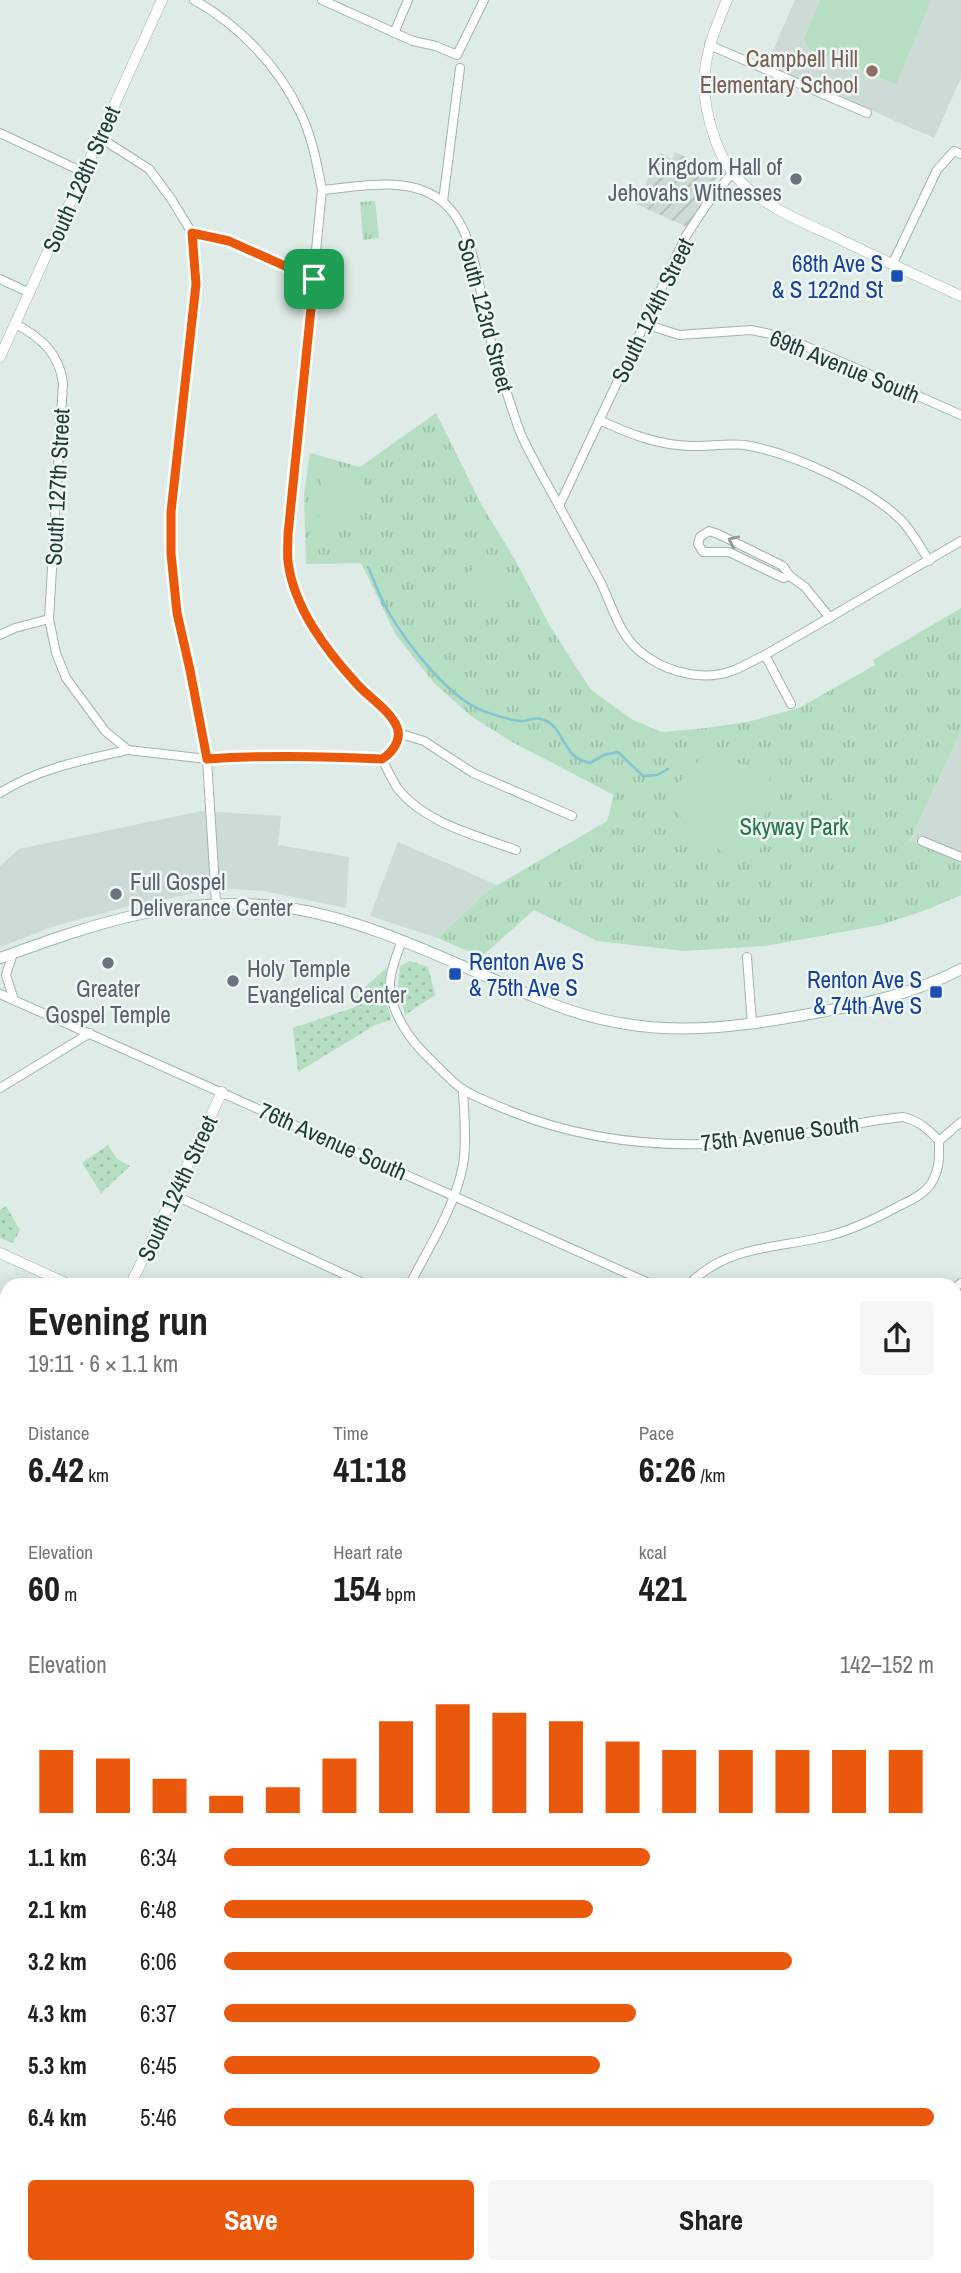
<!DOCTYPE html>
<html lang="en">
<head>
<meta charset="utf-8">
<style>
  body { margin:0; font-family:"Archivo Narrow",sans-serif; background:#f6f6f6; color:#202124; height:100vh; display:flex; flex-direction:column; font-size:26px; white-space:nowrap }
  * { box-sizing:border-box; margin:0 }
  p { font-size:23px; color:#757577 }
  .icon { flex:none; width:38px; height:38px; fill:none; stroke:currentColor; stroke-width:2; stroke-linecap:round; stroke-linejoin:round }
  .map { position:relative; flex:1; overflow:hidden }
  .details { position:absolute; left:0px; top:1278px; width:962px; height:996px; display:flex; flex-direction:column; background:#fff; border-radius:21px 21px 0 0; box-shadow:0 4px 18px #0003 }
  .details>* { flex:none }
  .pin { position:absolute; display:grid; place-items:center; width:60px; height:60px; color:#fff; margin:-30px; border-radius:14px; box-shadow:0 4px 10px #0006 }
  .round { display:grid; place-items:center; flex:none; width:74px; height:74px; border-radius:7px; background:#f6f6f6 }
  .headline { display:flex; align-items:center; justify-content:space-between; height:119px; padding:0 28px }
  h1 { font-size:38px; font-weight:700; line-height:52px }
  .metrics { display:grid; grid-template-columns:repeat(3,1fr); gap:10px; height:119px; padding:7px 28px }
  .metrics div { display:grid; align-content:center }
  .metrics b { font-size:35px; font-weight:700 }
  .metrics small { font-size:19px; font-weight:400 }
  .metrics p { font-size:19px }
  .chart { height:196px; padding:14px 28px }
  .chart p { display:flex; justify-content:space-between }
  .chart svg { width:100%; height:126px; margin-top:7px; stroke:#ea580c; stroke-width:6 }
  .cta { display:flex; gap:14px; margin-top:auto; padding:14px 28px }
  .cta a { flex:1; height:80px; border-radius:7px; background:#ea580c; color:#fff; font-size:28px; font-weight:700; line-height:80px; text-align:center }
  .cta a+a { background:#f6f6f6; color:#202124 }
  ul { padding:0 28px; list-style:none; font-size:23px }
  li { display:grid; grid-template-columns:112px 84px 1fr; align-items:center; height:52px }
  li i { height:18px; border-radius:9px; background:#ea580c }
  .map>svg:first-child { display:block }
  .built { fill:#ccdbd5 }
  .industrial { fill:url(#industrial-furrows) }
  .grass { fill:url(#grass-dots) }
  .park { fill:url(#park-tufts) }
  .garden { fill:#b5dec2 }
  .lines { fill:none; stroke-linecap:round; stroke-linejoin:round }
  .stream { stroke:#81c4d4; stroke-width:2.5 }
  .minor-casing { stroke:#a1b3ad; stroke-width:10 }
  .tertiary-casing { stroke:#a1b3ad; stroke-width:11 }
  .secondary-casing { stroke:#9cb7ae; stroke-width:12 }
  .minor { stroke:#fff; stroke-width:8 }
  .tertiary { stroke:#fff; stroke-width:10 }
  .secondary { stroke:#fff; stroke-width:10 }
  .oneway { stroke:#8e9d9a }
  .route-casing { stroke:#fff; stroke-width:14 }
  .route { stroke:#ea580c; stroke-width:9 }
  .education-dot { fill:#8d6e63; stroke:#eef7f3; stroke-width:2.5 }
  .worship-dot { fill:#6b7280; stroke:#eef7f3; stroke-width:2.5 }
  .transit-dot { fill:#1a4fb4; stroke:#eef7f3; stroke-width:2.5 }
  .labels { text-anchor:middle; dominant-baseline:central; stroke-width:5; stroke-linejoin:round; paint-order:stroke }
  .education-label { font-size:23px; fill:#785e54; stroke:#eef7f3; text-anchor:end }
  .worship-label { font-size:23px; fill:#5b616d; stroke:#eef7f3; text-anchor:start }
  .street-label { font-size:23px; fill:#1e3b35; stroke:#eef7f3 }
  .transit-label { font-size:23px; fill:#164399; stroke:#eef7f3; text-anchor:end }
  .park-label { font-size:23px; fill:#267548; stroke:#eef7f3 }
</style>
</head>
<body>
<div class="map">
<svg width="961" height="2273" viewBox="0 0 961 2273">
  <defs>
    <pattern id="industrial-furrows" width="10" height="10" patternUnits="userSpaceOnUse" patternTransform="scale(1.75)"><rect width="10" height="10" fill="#ccdbd5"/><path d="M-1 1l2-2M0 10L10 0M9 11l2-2" fill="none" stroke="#afbdb7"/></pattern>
    <pattern id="grass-dots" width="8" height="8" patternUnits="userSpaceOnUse" patternTransform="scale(1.75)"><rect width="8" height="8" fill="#b5dec2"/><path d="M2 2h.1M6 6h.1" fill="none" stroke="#9bbfa7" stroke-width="1.8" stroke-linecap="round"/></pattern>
    <pattern id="park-tufts" width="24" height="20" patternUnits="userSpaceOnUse" patternTransform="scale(1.75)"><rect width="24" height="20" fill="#b5dec2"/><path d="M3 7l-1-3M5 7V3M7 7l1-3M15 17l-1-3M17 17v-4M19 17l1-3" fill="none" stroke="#9bbfa7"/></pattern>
  </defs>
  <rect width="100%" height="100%" fill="#deebe6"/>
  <!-- built -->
  <g class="built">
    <polygon points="795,0 961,0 961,78 934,138 767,64"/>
    <polygon points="961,730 961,863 910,842"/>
    <polygon points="202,811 281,816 278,845 349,857 346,908 264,891 205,887 199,892 122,908 58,925 0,947 0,866 19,849"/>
    <polygon points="398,842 497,885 489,890 438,938 370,916"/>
    <polygon points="0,1559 7,1562 7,1770 0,1771"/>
    <polygon points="530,2266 723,2266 720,2273 527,2273"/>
  </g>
  <!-- industrial -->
  <polygon class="industrial" points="675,152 720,173 687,227 636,204 660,153 672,159"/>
  <!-- grass -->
  <g class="grass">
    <polygon points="410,961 428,967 435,995 405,1015 398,987 400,966"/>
    <polygon points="386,968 385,995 391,1020 375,1025 298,1072 293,1028 355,1007 357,995"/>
    <polygon points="108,1145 117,1159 130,1166 101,1193 82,1163"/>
    <polygon points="6,1206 20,1230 13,1243 0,1238 0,1210"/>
    <polygon points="529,2266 604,2266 614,2273 526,2273"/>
  </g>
  <!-- park -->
  <g class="park">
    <polygon points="375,201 379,238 363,240 360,202"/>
    <polygon points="436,413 481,504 514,558 551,628 591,690 633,720 662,732 707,728 747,722 799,708 875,665 873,660 961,608 961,730 910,841 961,863 961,895 926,910 880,925 765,946 684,951 597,941 534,910 481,957 438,938 489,890 607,821 614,795 512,742 471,716 434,683 396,635 361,563 306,564 304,495 310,453 360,467"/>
  </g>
  <!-- garden -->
  <g class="garden">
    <polygon points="820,0 881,0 875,16 882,0 931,0 896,84 809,49 804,39"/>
    <polygon points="322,477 364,480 360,523 318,520"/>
    <polygon points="483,560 509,588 492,604 465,576"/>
    <path d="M702,757L763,768L770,776L758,863C715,855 690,833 666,797Z"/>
    <polygon points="834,782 866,791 861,807 829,798"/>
  </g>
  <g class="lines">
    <!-- stream -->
    <g class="stream">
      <path d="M368,567C375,582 380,598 388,611C407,644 448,697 483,711C495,715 508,720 520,721C526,722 534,717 541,719C566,725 560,758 590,763L604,755L618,752L643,776L657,775L668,769"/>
      <polyline points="956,1500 961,1501"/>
    </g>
    <defs>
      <g id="minor">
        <polyline points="322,0 413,41 436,46 457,55 484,0"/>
        <polyline points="394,33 408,0"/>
        <polyline points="709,45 867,113"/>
        <polyline points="0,133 83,172"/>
        <polyline points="99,137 149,169 172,200 192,233 229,241 314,279"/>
        <path d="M322,190C360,187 412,174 444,203C478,233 479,299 491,341C500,371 509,402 520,432C529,453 541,473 552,493C568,522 584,552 600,581C614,609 619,638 646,656C670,673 704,681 732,671C743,667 754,660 765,655"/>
        <polyline points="443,201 460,68"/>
        <polyline points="192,233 196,284 171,511 171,554 177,613 207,759 216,903"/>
        <polyline points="892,265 937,170 954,151 961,154"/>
        <polyline points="0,279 30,293"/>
        <polyline points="645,324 679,335 751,330 785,337 961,415"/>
        <path d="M599,420C630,434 657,445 691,446C711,447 731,442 750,446C794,454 871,489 902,521C913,533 921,548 929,561"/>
        <polyline points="559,506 686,236 707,204 733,172"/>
        <polyline points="790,576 783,578 729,552 703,552 698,544 700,537 709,531 718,534 783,566 790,576 805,587 830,618"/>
        <path d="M49,619L56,653L66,678L105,731L128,750L207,759L258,755H319L382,759C392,753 402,740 396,727C390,710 368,697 356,683C326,650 294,608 288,562C287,553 288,543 288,534L322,190C317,164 312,136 300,112C278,66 239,25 194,0"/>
        <path d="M0,635L15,628L49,619L63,383C59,353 41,338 16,324"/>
        <polyline points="791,704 765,655 961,541"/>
        <polyline points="398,733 424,741 473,773 572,816"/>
        <path d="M382,759C387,769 392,780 398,789C426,824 476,835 516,850"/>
        <path d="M0,793C39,768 84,760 128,750"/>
        <polyline points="922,841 961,857"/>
        <path d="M402,941C397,954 391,968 390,982C389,1011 410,1041 431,1060C441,1070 451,1081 462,1089C475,1097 491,1103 505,1109C582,1141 663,1149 745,1142C798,1138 850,1122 903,1117C919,1121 928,1129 939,1141"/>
        <polyline points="13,953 6,975 14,1000"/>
        <polyline points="747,957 752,1024"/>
        <polyline points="0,994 651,1284"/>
        <polyline points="0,1088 90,1033"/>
        <polyline points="174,1195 365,1284"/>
        <path d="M410,1284C429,1247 455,1207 463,1165C467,1141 464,1114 463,1089"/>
        <path d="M689,1284C730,1244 776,1249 828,1236C852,1230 875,1219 897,1207C911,1200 928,1193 934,1178C940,1166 939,1153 939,1141L961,1122"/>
        <polyline points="956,1287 961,1283"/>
        <polyline points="0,1403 7,1406"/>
        <polyline points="956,1419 961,1421"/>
        <polyline points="0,1550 7,1554"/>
        <polyline points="956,1562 961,1564"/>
        <polyline points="956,1666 961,1655"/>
        <polyline points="0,1780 7,1780"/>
        <polyline points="956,1940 961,1928"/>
        <polyline points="956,1980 961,1983"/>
        <polyline points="0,2050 7,2035"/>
        <polyline points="5,2273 8,2266"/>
        <polyline points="118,2273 121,2266"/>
        <polyline points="228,2273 231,2266"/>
        <polyline points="341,2273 344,2266"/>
        <polyline points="515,2273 518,2266"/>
        <polyline points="795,2273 798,2266"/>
      </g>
      <g id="tertiary">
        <path d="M727,0C705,52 695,84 715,139C721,157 733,175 747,188C772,210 805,223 835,237C877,257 919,277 961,296"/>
        <polyline points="0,357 162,0"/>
        <polyline points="0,1253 68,1284"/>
        <polyline points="131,1284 222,1092"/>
        <polyline points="956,1700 961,1703"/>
        <polyline points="0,2109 7,2112"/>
        <polyline points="352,2266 366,2273"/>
      </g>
      <path id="secondary" d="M0,958C96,923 179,894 282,907C375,919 468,972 555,1005C647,1040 722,1030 815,1013C865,1004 916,993 961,969"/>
    </defs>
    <!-- minor casing -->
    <use href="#minor" class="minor-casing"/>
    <!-- tertiary casing -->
    <use href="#tertiary" class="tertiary-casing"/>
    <!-- secondary casing -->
    <use href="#secondary" class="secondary-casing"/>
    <!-- minor -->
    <use href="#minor" class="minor"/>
    <!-- tertiary -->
    <use href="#tertiary" class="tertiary"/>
    <!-- secondary -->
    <use href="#secondary" class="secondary"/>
  </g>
  <!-- one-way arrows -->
  <defs><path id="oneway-chevron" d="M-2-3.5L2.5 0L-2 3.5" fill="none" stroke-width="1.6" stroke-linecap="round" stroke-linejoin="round" transform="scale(1.75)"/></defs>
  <use class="oneway" href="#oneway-chevron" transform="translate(733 541) rotate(-156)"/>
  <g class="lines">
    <defs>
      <path id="route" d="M192,233L229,241L314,279L288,534C288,543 287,553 288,562C294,608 326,650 356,683C368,697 390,710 397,727C402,740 392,753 382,759C323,756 266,755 207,759L190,670L177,613L171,554V512L196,284Z"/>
    </defs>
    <!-- route casing -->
    <use href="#route" class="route-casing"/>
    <!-- route -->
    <use href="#route" class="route"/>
  </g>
  <!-- markers -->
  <circle class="education-dot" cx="872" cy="71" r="7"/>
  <g class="worship-dot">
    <circle cx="796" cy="179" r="7"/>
    <circle cx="116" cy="894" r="7"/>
    <circle cx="108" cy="963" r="7"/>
    <circle cx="233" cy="981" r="7"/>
  </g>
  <g class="transit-dot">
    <rect x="890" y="269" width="14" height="14" rx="3.5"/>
    <rect x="448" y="967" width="14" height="14" rx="3.5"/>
    <rect x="929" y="985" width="14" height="14" rx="3.5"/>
  </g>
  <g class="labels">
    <!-- education labels -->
    <g class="education-label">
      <text x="858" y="58">Campbell Hill<tspan x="858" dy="26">Elementary School</tspan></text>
    </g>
    <!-- worship labels -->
    <g class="worship-label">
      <text x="782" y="166" text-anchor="end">Kingdom Hall of<tspan x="782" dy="26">Jehovahs Witnesses</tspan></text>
      <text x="130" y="881">Full Gospel<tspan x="130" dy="26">Deliverance Center</tspan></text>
      <text x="247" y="968">Holy Temple<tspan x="247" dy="26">Evangelical Center</tspan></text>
      <text x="108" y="988" text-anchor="middle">Greater<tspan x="108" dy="26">Gospel Temple</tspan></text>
    </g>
    <!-- street labels -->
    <g class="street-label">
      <text transform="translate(81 179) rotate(-66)">South 128th Street</text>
      <text transform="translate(652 310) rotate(-64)">South 124th Street</text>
      <text transform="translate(486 315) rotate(75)">South 123rd Street</text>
      <text transform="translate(845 366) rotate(22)">69th Avenue South</text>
      <text transform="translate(57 487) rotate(-87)">South 127th Street</text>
      <text transform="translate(780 1133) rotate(-7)">75th Avenue South</text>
      <text transform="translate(333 1141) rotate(24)">76th Avenue South</text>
      <text transform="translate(177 1188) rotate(-65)">South 124th Street</text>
    </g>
    <!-- transit labels -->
    <g class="transit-label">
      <text x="883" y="263">68th Ave S<tspan x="883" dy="26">&amp; S 122nd St</tspan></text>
      <text x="469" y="961" text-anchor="start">Renton Ave S<tspan x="469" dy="26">&amp; 75th Ave S</tspan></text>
      <text x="922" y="979">Renton Ave S<tspan x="922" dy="26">&amp; 74th Ave S</tspan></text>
    </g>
    <!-- park labels -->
    <g class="park-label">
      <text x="794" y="826">Skyway Park</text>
    </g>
  </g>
</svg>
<div class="pin" style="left:314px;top:279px;background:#1e9e55"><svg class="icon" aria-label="arrive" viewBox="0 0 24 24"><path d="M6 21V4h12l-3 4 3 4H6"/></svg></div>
<section class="details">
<div class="headline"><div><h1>Evening run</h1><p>19:11 · 6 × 1.1 km</p></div><a class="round"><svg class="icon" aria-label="share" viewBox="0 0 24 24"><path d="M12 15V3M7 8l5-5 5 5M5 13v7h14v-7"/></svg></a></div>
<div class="metrics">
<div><p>Distance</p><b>6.42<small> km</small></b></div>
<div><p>Time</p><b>41:18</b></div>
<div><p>Pace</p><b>6:26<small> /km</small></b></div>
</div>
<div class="metrics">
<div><p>Elevation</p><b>60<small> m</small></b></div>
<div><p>Heart rate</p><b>154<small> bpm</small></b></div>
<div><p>kcal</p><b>421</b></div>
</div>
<div class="chart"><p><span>Elevation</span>142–152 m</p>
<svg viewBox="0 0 160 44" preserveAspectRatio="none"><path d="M5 44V22M15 44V25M25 44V32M35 44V38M45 44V35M55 44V25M65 44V12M75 44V6M85 44V9M95 44V12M105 44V19M115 44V22M125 44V22M135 44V22M145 44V22M155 44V22"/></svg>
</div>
<ul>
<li><b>1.1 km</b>6:34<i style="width:60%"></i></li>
<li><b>2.1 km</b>6:48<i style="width:52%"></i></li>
<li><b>3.2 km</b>6:06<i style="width:80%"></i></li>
<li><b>4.3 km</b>6:37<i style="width:58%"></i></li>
<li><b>5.3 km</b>6:45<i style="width:53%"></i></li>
<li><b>6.4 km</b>5:46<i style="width:100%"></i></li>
</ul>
<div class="cta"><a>Save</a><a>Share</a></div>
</section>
</div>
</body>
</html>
